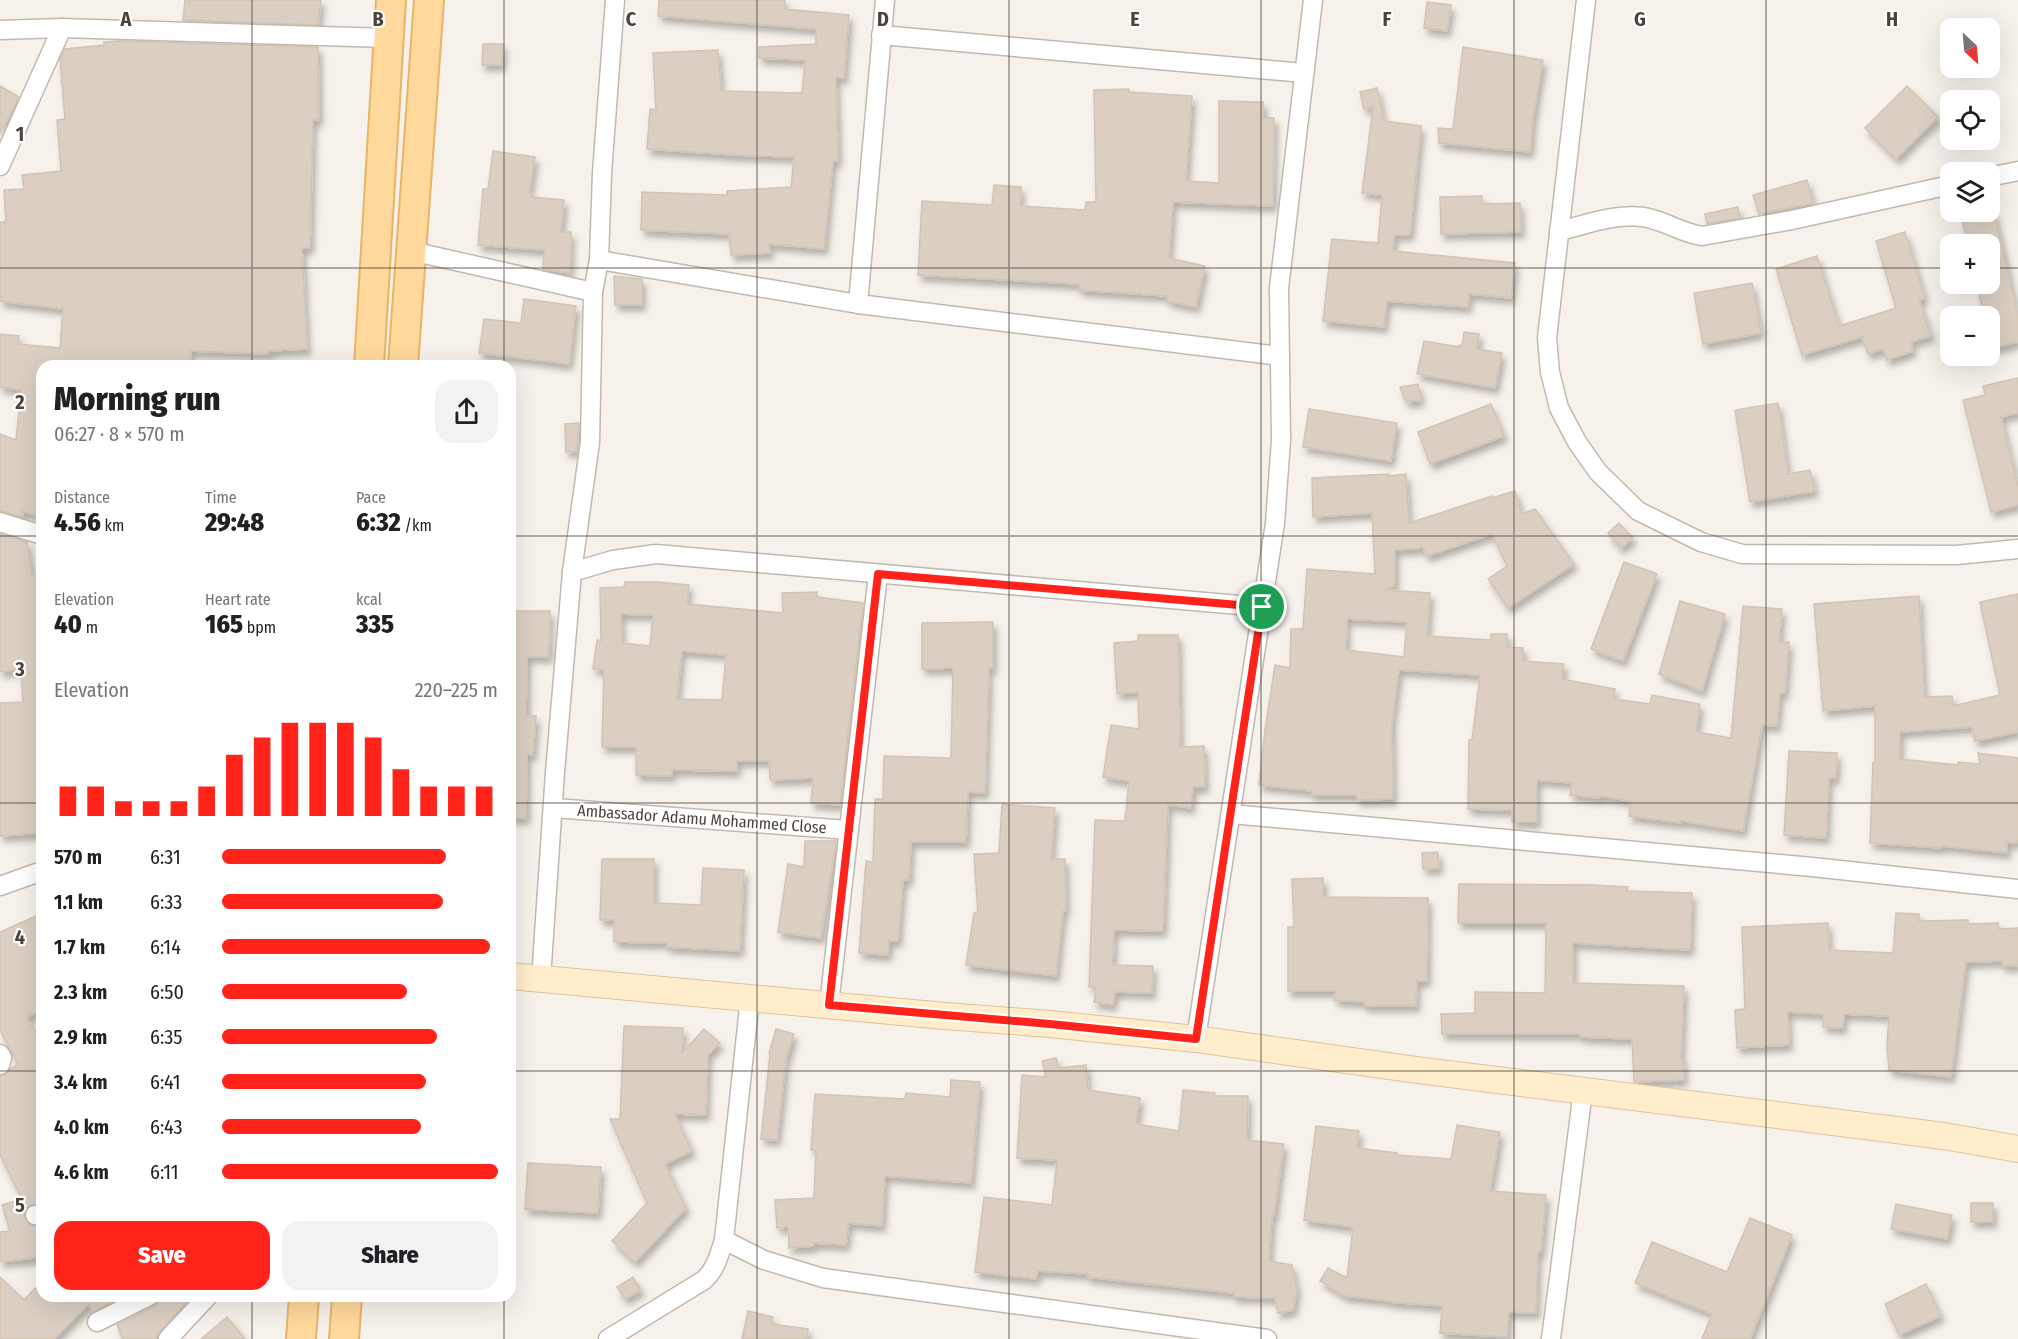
<!DOCTYPE html>
<html lang="en">
<head>
<meta charset="utf-8">
<style>
  body { margin:0; font-family:"Fira Sans Condensed",sans-serif; background:#f2f2f2; color:#202124; height:100vh; display:flex; flex-direction:column; font-size:22px; white-space:nowrap }
  * { box-sizing:border-box; margin:0 }
  p { font-size:20px; color:#757577 }
  .icon { flex:none; width:33px; height:33px; fill:none; stroke:currentColor; stroke-width:2; stroke-linecap:round; stroke-linejoin:round }
  .map { position:relative; flex:1; overflow:hidden }
  .details { position:absolute; left:36px; top:360px; width:480px; height:942px; display:flex; flex-direction:column; background:#fff; border-radius:18px; box-shadow:0 6px 24px #0002 }
  .details>* { flex:none }
  .needle { width:39px; rotate:154deg }
  .fabs { position:absolute; left:1940px; top:18px; display:grid; gap:12px }
  .fabs a { display:grid; place-items:center; width:60px; height:60px; border-radius:12px; background:#fff; box-shadow:0 6px 24px #0002; font-size:30px }
  .pin { position:absolute; display:grid; place-items:center; width:51px; height:51px; color:#fff; margin:-26px; border:3px solid #fff; border-radius:50%; box-shadow:0 2px 6px #0007 }
  .round { display:grid; place-items:center; flex:none; width:63px; height:63px; border-radius:18px; background:#f2f2f2 }
  .head { display:flex; align-items:center; justify-content:space-between; height:102px; padding:0 18px }
  h1 { font-size:33px; font-weight:800; line-height:45px }
  .metrics { display:grid; grid-template-columns:repeat(3,1fr); gap:9px; height:102px; padding:6px 18px }
  .metrics div { display:grid; align-content:center }
  .metrics b { font-size:26px; font-weight:800 }
  .metrics small { font-size:16px; font-weight:400 }
  .metrics p { font-size:16px }
  .chart { height:168px; padding:12px 18px }
  .chart p { display:flex; justify-content:space-between }
  .chart svg { width:100%; height:108px; margin-top:6px; stroke:#ff2319; stroke-width:6 }
  .cta { display:flex; gap:12px; margin-top:auto; padding:12px 18px }
  .cta a { flex:1; height:69px; border-radius:18px; background:#ff2319; color:#fff; font-size:24px; font-weight:800; line-height:69px; text-align:center }
  .cta a+a { background:#f2f2f2; color:#202124 }
  ul { padding:0 18px; list-style:none; font-size:20px }
  li { display:grid; grid-template-columns:96px 72px 1fr; align-items:center; height:45px }
  li i { height:15px; border-radius:8px; background:#ff2319 }
  .map>svg:first-child { display:block }
  .building { fill:#dbcfc3; stroke:#d4c3b3; stroke-width:1.5; fill-rule:evenodd; filter:url(#shadow) }
  .lines { fill:none; stroke-linecap:round; stroke-linejoin:round }
  .street-casing { stroke:#c2b8ad; stroke-width:21 }
  .secondary-casing { stroke:#dbc39c; stroke-width:28 }
  .primary-casing { stroke:#e9b466; stroke-width:32 }
  .street { stroke:#fff; stroke-width:18 }
  .secondary { stroke:#ffedcc; stroke-width:26 }
  .primary { stroke:#ffd89b; stroke-width:28 }
  .route-casing { stroke:#fff; stroke-width:12 }
  .route { stroke:#ff2319; stroke-width:8 }
  .grid { fill:none; stroke:#4b4238; stroke-width:1.5; stroke-opacity:0.55 }
  .labels { text-anchor:middle; dominant-baseline:central; stroke-width:4.5; stroke-linejoin:round; paint-order:stroke }
  .street-label { font-size:16px; fill:#4b4238; stroke:#fff }
  .grid-label { font-size:20px; text-anchor:middle; font-weight:bold; fill:#4b4238; stroke:#fff; stroke-width:4.5; stroke-linejoin:round; paint-order:stroke }
</style>
</head>
<body>
<div class="map">
<svg width="2018" height="1339" viewBox="0 0 2018 1339">
  <defs>
    <filter id="shadow"><feDropShadow dx="3.5" dy="6" stdDeviation="3" flood-color="#0004"/></filter>
  </defs>
  <rect width="100%" height="100%" fill="#f6f2eb"/>
  <!-- building -->
  <g class="building">
    <polygon points="185,0 321,0 318,25 183,20"/>
    <polygon points="659,0 785,0 785,9 849,15 844,78 836,77 838,161 833,161 824,249 769,244 770,253 731,255 729,234 641,230 642,192 727,195 727,191 791,187 794,157 736,155 647,149 650,109 656,110 653,53 718,50 721,91 802,93 805,60 759,58 759,47 816,44 816,29 658,16"/>
    <polygon points="1427,2 1451,5 1447,31 1424,28"/>
    <polygon points="117,41 318,47 319,120 313,120 310,248 302,248 307,349 268,351 268,354 191,351 190,364 94,362 93,366 42,366 42,517 22,511 23,517 0,511 0,434 16,440 21,390 0,387 0,334 19,336 18,344 60,348 63,309 0,301 0,222 6,222 4,190 24,189 22,175 61,171 57,120 65,119 60,59 65,49 104,45 104,42"/>
    <polygon points="483,44 503,44 502,65 482,65"/>
    <polygon points="1463,47 1543,60 1533,118 1530,152 1439,143 1438,128 1453,129"/>
    <polygon points="0,86 19,97 0,134"/>
    <polygon points="1907,86 1938,117 1896,159 1865,128"/>
    <polygon points="1377,88 1384,121 1421,126 1410,235 1394,235 1393,251 1515,263 1511,298 1469,294 1468,307 1387,301 1384,327 1323,321 1332,239 1378,243 1382,195 1362,193 1373,107 1364,109 1360,92"/>
    <polygon points="1129,89 1129,92 1192,96 1186,181 1219,183 1219,101 1263,102 1263,118 1274,118 1273,206 1173,202 1169,258 1205,266 1196,307 1167,301 1168,296 1079,290 1079,284 918,275 922,201 992,205 994,185 1021,187 1020,206 1085,210 1086,202 1096,202 1094,90"/>
    <polygon points="493,151 535,157 529,193 532,193 531,197 564,200 561,232 571,232 570,273 543,269 544,250 478,245 483,189 488,189"/>
    <polygon points="1807,180 1813,203 1759,214 1753,195"/>
    <polygon points="1482,196 1482,204 1520,203 1521,232 1441,234 1440,197"/>
    <polygon points="1738,207 1740,218 1707,224 1705,214"/>
    <polygon points="1994,212 2018,316 2018,342 1989,349 1989,316 1984,316 1977,284 1989,284 1989,244 1968,244 1962,220"/>
    <polygon points="1905,232 1925,298 1919,300 1931,336 1911,342 1913,351 1887,360 1883,349 1868,354 1862,337 1802,355 1776,269 1817,256 1839,326 1896,308 1876,241"/>
    <polygon points="614,276 642,279 642,305 615,305"/>
    <polygon points="1752,283 1761,333 1703,344 1694,293"/>
    <polygon points="524,299 576,306 569,364 479,353 484,319 521,323"/>
    <polygon points="1464,332 1479,334 1477,349 1502,353 1495,388 1417,374 1424,341 1459,347 1459,345 1462,346"/>
    <polygon points="2018,378 2018,413 2001,417 2018,486 2018,505 1991,512 1963,400 1985,395 1983,386"/>
    <polygon points="1418,384 1421,400 1406,402 1400,387"/>
    <polygon points="1778,403 1788,474 1810,470 1815,491 1750,502 1735,410"/>
    <polygon points="1491,404 1504,436 1430,464 1418,432"/>
    <polygon points="1309,409 1397,423 1391,461 1303,447"/>
    <polygon points="579,423 577,451 566,452 565,424"/>
    <path d="M1389,474L1388,476L1406,474L1409,523L1492,496V498L1515,491L1522,514L1535,509L1574,564L1508,608L1488,579L1507,566L1492,534L1427,556L1423,548L1395,550V585L1386,590L1430,593L1427,636L1491,640V634H1507V647L1523,648V661L1564,664L1562,679L1615,689L1614,699L1650,704L1652,695L1700,704L1696,732L1731,738L1743,606L1782,609L1779,642H1789L1785,693H1780L1777,726L1762,725L1743,831L1681,821V823L1629,816L1631,801L1600,796L1599,798L1570,795L1572,783L1537,780V822H1512V810L1468,809L1469,740H1472L1480,675L1399,670L1392,723L1393,799L1357,800V795H1312V791L1259,785L1265,730L1275,665L1290,668L1291,629H1303L1307,569L1375,574L1372,513L1313,517L1312,478ZM1347,619L1407,622L1404,657L1346,650Z"/>
    <polygon points="1619,523 1633,538 1621,548 1608,533"/>
    <polygon points="0,534 27,542 32,576 38,575 42,604 42,833 0,836 0,703 23,702 21,669 0,672"/>
    <polygon points="1624,562 1657,574 1623,661 1591,649"/>
    <path d="M625,582H657L689,585L687,604L783,613L782,593L817,592V597L863,603L840,805L811,803L813,778L770,780L769,761H737V771L672,770V776L636,775V747H602L604,670L593,669L597,640L601,641L600,588L624,587ZM621,614L653,615L650,646L622,643ZM682,651L726,655L722,700L677,699Z"/>
    <polygon points="2018,594 2018,732 1975,741 1972,727 1900,732 1900,759 1958,765 1958,762 1980,764 1978,753 2018,758 2018,843 2007,842 2007,853 1942,846 1941,848 1870,843 1873,762 1875,762 1875,706 1823,711 1814,604 1919,596 1924,697 1952,696 1953,706 2000,695 1980,602"/>
    <polygon points="1680,601 1725,614 1702,691 1659,674"/>
    <polygon points="510,611 550,611 549,657 527,657 526,716 536,716 533,755 527,754 526,818 510,818"/>
    <polygon points="993,622 993,668 989,668 985,793 968,792 966,842 911,842 909,880 903,880 898,941 889,941 888,955 859,953 866,861 873,862 875,799 883,799 884,756 951,758 953,668 922,669 922,623"/>
    <polygon points="1138,635 1178,635 1180,747 1204,746 1205,787 1193,787 1191,808 1168,805 1163,931 1114,930 1113,965 1153,966 1152,993 1115,992 1113,1005 1094,1002 1096,987 1089,987 1095,820 1125,821 1129,781 1103,777 1111,725 1139,729 1138,692 1117,694 1114,643 1138,641"/>
    <polygon points="1789,751 1837,753 1836,778 1829,778 1826,838 1784,835"/>
    <polygon points="1002,804 1055,808 1051,859 1065,859 1066,911 1063,911 1056,976 966,965 974,913 978,914 974,854 999,853"/>
    <polygon points="805,841 836,841 821,938 778,932 788,864 804,867"/>
    <polygon points="1438,852 1439,868 1423,869 1422,853"/>
    <polygon points="602,859 654,859 654,903 701,905 703,868 744,870 740,951 667,947 667,943 614,942 614,920 600,920"/>
    <polygon points="1323,878 1323,897 1428,898 1427,981 1417,981 1416,1006 1364,1006 1364,1002 1334,1000 1335,991 1288,991 1288,927 1294,927 1292,879"/>
    <polygon points="1459,884 1592,885 1628,887 1627,891 1692,893 1690,950 1573,943 1573,983 1684,986 1681,1058 1683,1058 1684,1080 1634,1082 1632,1039 1580,1037 1580,1034 1442,1034 1441,1014 1475,1013 1475,992 1545,993 1546,923 1458,923"/>
    <polygon points="1896,913 1919,914 1919,921 1968,920 1968,924 1998,923 1999,929 2018,928 2018,966 2002,966 2002,961 1966,962 1951,1077 1889,1070 1887,1046 1889,1016 1844,1014 1843,1028 1823,1027 1823,1014 1788,1012 1789,1045 1737,1048 1735,1010 1745,1009 1742,927 1828,923 1829,950 1893,953"/>
    <polygon points="36,916 42,931 42,1010 27,1017 42,1043 42,1205 30,1205 24,1214 29,1224 42,1227 42,1257 0,1262 0,1232 10,1231 2,1205 22,1199 0,1155 0,1076 7,1073 11,1068 18,1065 0,1030 0,932"/>
    <polygon points="624,1026 683,1028 682,1053 704,1029 720,1043 708,1055 706,1115 675,1114 692,1151 665,1164 686,1208 635,1262 612,1241 647,1203 610,1119 620,1119"/>
    <polygon points="776,1029 794,1034 786,1060 777,1140 761,1139 770,1054 769,1053"/>
    <polygon points="1056,1058 1059,1068 1086,1065 1088,1090 1140,1098 1136,1124 1179,1131 1183,1090 1215,1093 1214,1096 1248,1096 1247,1140 1284,1144 1274,1216 1272,1216 1269,1261 1292,1265 1297,1290 1293,1310 1278,1313 1275,1298 1234,1297 1234,1293 1087,1277 1088,1274 1038,1271 1036,1279 975,1272 984,1197 1052,1205 1057,1160 1017,1158 1022,1075 1046,1077 1042,1061"/>
    <polygon points="951,1080 980,1082 971,1183 885,1176 882,1226 849,1223 846,1245 813,1243 814,1246 789,1248 788,1227 777,1228 775,1200 814,1198 816,1151 811,1150 815,1094 905,1099 906,1093 950,1097"/>
    <polygon points="1457,1125 1500,1132 1490,1191 1546,1195 1541,1252 1538,1252 1536,1313 1509,1312 1507,1337 1440,1333 1442,1306 1390,1302 1390,1301 1345,1296 1320,1281 1328,1268 1347,1278 1353,1227 1304,1220 1316,1126 1359,1131 1357,1148 1397,1153 1397,1155 1451,1159"/>
    <polygon points="528,1163 601,1167 598,1213 525,1209"/>
    <rect x="1971" y="1203" width="22" height="19"/>
    <polygon points="1896,1204 1952,1215 1947,1239 1891,1229"/>
    <polygon points="1750,1218 1792,1235 1750,1339 1702,1339 1712,1314 1635,1283 1652,1242 1727,1272"/>
    <polygon points="0,1277 24,1300 42,1281 42,1296 124,1296 93,1312 89,1304 54,1339 0,1339"/>
    <polygon points="633,1277 641,1290 625,1299 617,1287"/>
    <polygon points="1926,1284 1941,1316 1899,1335 1885,1304"/>
    <polygon points="160,1296 192,1296 160,1331 155,1339 123,1339 117,1325 154,1306 159,1302"/>
    <polygon points="748,1311 773,1317 771,1324 808,1329 807,1339 742,1339"/>
    <polygon points="227,1317 245,1339 201,1339"/>
  </g>
  <g class="lines">
    <defs>
      <g id="street">
        <polyline points="1586,0 1547,338 1550,372 1559,408 1577,442 1598,472 1638,511 1701,542 1742,554 1957,555 2018,549"/>
        <polyline points="0,30 62,28 388,38"/>
        <polyline points="881,35 1304,73"/>
        <polyline points="0,166 62,28"/>
        <polyline points="1989,177 2018,171"/>
        <path d="M1559,231C1585,225 1616,213 1643,217C1664,220 1681,233 1702,236L1792,220L1950,185"/>
        <polyline points="411,251 593,292"/>
        <polyline points="599,260 858,304 1280,356"/>
        <polyline points="858,304 885,0"/>
        <polyline points="0,522 42,535"/>
        <polyline points="572,572 613,560 656,554 1262,607"/>
        <polyline points="554,808 849,830"/>
        <polyline points="1231,814 1812,867 2018,889"/>
        <polyline points="0,886 42,871"/>
        <polyline points="541,979 555,772 572,572 590,442 593,292 599,260 602,173 615,0"/>
        <polyline points="829,1005 878,574"/>
        <polyline points="1196,1039 1275,523 1281,440 1279,288 1313,0"/>
        <polyline points="0,1054 2,1058 0,1065"/>
        <polyline points="35,1215 42,1216"/>
        <polyline points="724,1240 764,1260 823,1278 1267,1339"/>
        <polyline points="97,1322 149,1296"/>
        <polyline points="168,1339 208,1296"/>
        <path d="M608,1339L704,1280C716,1269 719,1255 724,1240L750,998"/>
        <polyline points="1551,1339 1583,1091"/>
      </g>
      <polyline id="secondary" points="510,976 945,1016 1050,1024 1196,1039 1417,1070 1944,1136 2018,1149"/>
      <g id="primary">
        <polyline points="369,366 391,0"/>
        <polyline points="403,366 429,0"/>
        <polyline points="301,1339 304,1296"/>
        <polyline points="344,1339 347,1296"/>
      </g>
    </defs>
    <!-- street casing -->
    <use href="#street" class="street-casing"/>
    <!-- secondary casing -->
    <use href="#secondary" class="secondary-casing"/>
    <!-- primary casing -->
    <use href="#primary" class="primary-casing"/>
    <!-- street -->
    <use href="#street" class="street"/>
    <!-- secondary -->
    <use href="#secondary" class="secondary"/>
    <!-- primary -->
    <use href="#primary" class="primary"/>
  </g>
  <g class="lines">
    <defs>
      <polygon id="route" points="878,574 1262,607 1196,1039 1050,1024 829,1005"/>
    </defs>
    <!-- route casing -->
    <use href="#route" class="route-casing"/>
    <!-- route -->
    <use href="#route" class="route"/>
  </g>
  <!-- grid -->
  <path class="grid" d="M252,0V366M504,0V366M757,0V1339M1009,0V1339M1261,0V1339M1514,0V1339M1766,0V1339M0,268H1950M1989,268H2018M0,536H42M510,536H2018M0,803H42M510,803H2018M0,1071H42M510,1071H2018M252,1296V1339M504,1296V1339"/>
  <g class="labels">
    <!-- street labels -->
    <g class="street-label">
      <text transform="translate(702 819) rotate(4)">Ambassador Adamu Mohammed Close</text>
    </g>
  </g>
  <g class="grid-label">
    <text x="126" y="26">A</text>
    <text x="378" y="26">B</text>
    <text x="631" y="26">C</text>
    <text x="883" y="26">D</text>
    <text x="1135" y="26">E</text>
    <text x="1387" y="26">F</text>
    <text x="1640" y="26">G</text>
    <text x="1892" y="26">H</text>
    <text x="20" y="141">1</text>
    <text x="20" y="409">2</text>
    <text x="20" y="676">3</text>
    <text x="20" y="944">4</text>
    <text x="20" y="1212">5</text>
  </g>
</svg>
<div class="fabs">
<a><svg class="needle" viewBox="-14 -14 28 28"><path d="M0-13l5 13h-10z" fill="#e53935"/><path d="M0 13l5-13h-10z" fill="#757577"/></svg></a>
<a><svg class="icon" aria-label="locate" viewBox="0 0 24 24"><circle cx="12" cy="12" r="6"/><path d="M12 2v4M12 18v4M2 12h4M18 12h4"/></svg></a>
<a><svg class="icon" aria-label="layers" viewBox="0 0 24 24"><path d="M12 4l9 5-9 5-9-5zM3 14l9 5 9-5"/></svg></a>
<a>+</a>
<a>−</a>
</div>
<div class="pin" style="left:1262px;top:607px;background:#1e9e55"><svg class="icon" aria-label="arrive" viewBox="0 0 24 24"><path d="M6 21V4h12l-3 4 3 4H6"/></svg></div>
<section class="details">
<div class="head"><div><h1>Morning run</h1><p>06:27 · 8 × 570 m</p></div><a class="round"><svg class="icon" aria-label="share" viewBox="0 0 24 24"><path d="M12 15V3M7 8l5-5 5 5M5 13v7h14v-7"/></svg></a></div>
<div class="metrics">
<div><p>Distance</p><b>4.56<small> km</small></b></div>
<div><p>Time</p><b>29:48</b></div>
<div><p>Pace</p><b>6:32<small> /km</small></b></div>
</div>
<div class="metrics">
<div><p>Elevation</p><b>40<small> m</small></b></div>
<div><p>Heart rate</p><b>165<small> bpm</small></b></div>
<div><p>kcal</p><b>335</b></div>
</div>
<div class="chart"><p><span>Elevation</span>220–225 m</p>
<svg viewBox="0 0 160 44" preserveAspectRatio="none"><path d="M5 44V32M15 44V32M25 44V38M35 44V38M45 44V38M55 44V32M65 44V19M75 44V12M85 44V6M95 44V6M105 44V6M115 44V12M125 44V25M135 44V32M145 44V32M155 44V32"/></svg>
</div>
<ul>
<li><b>570 m</b>6:31<i style="width:81%"></i></li>
<li><b>1.1 km</b>6:33<i style="width:80%"></i></li>
<li><b>1.7 km</b>6:14<i style="width:97%"></i></li>
<li><b>2.3 km</b>6:50<i style="width:67%"></i></li>
<li><b>2.9 km</b>6:35<i style="width:78%"></i></li>
<li><b>3.4 km</b>6:41<i style="width:74%"></i></li>
<li><b>4.0 km</b>6:43<i style="width:72%"></i></li>
<li><b>4.6 km</b>6:11<i style="width:100%"></i></li>
</ul>
<div class="cta"><a>Save</a><a>Share</a></div>
</section>
</div>
</body>
</html>
